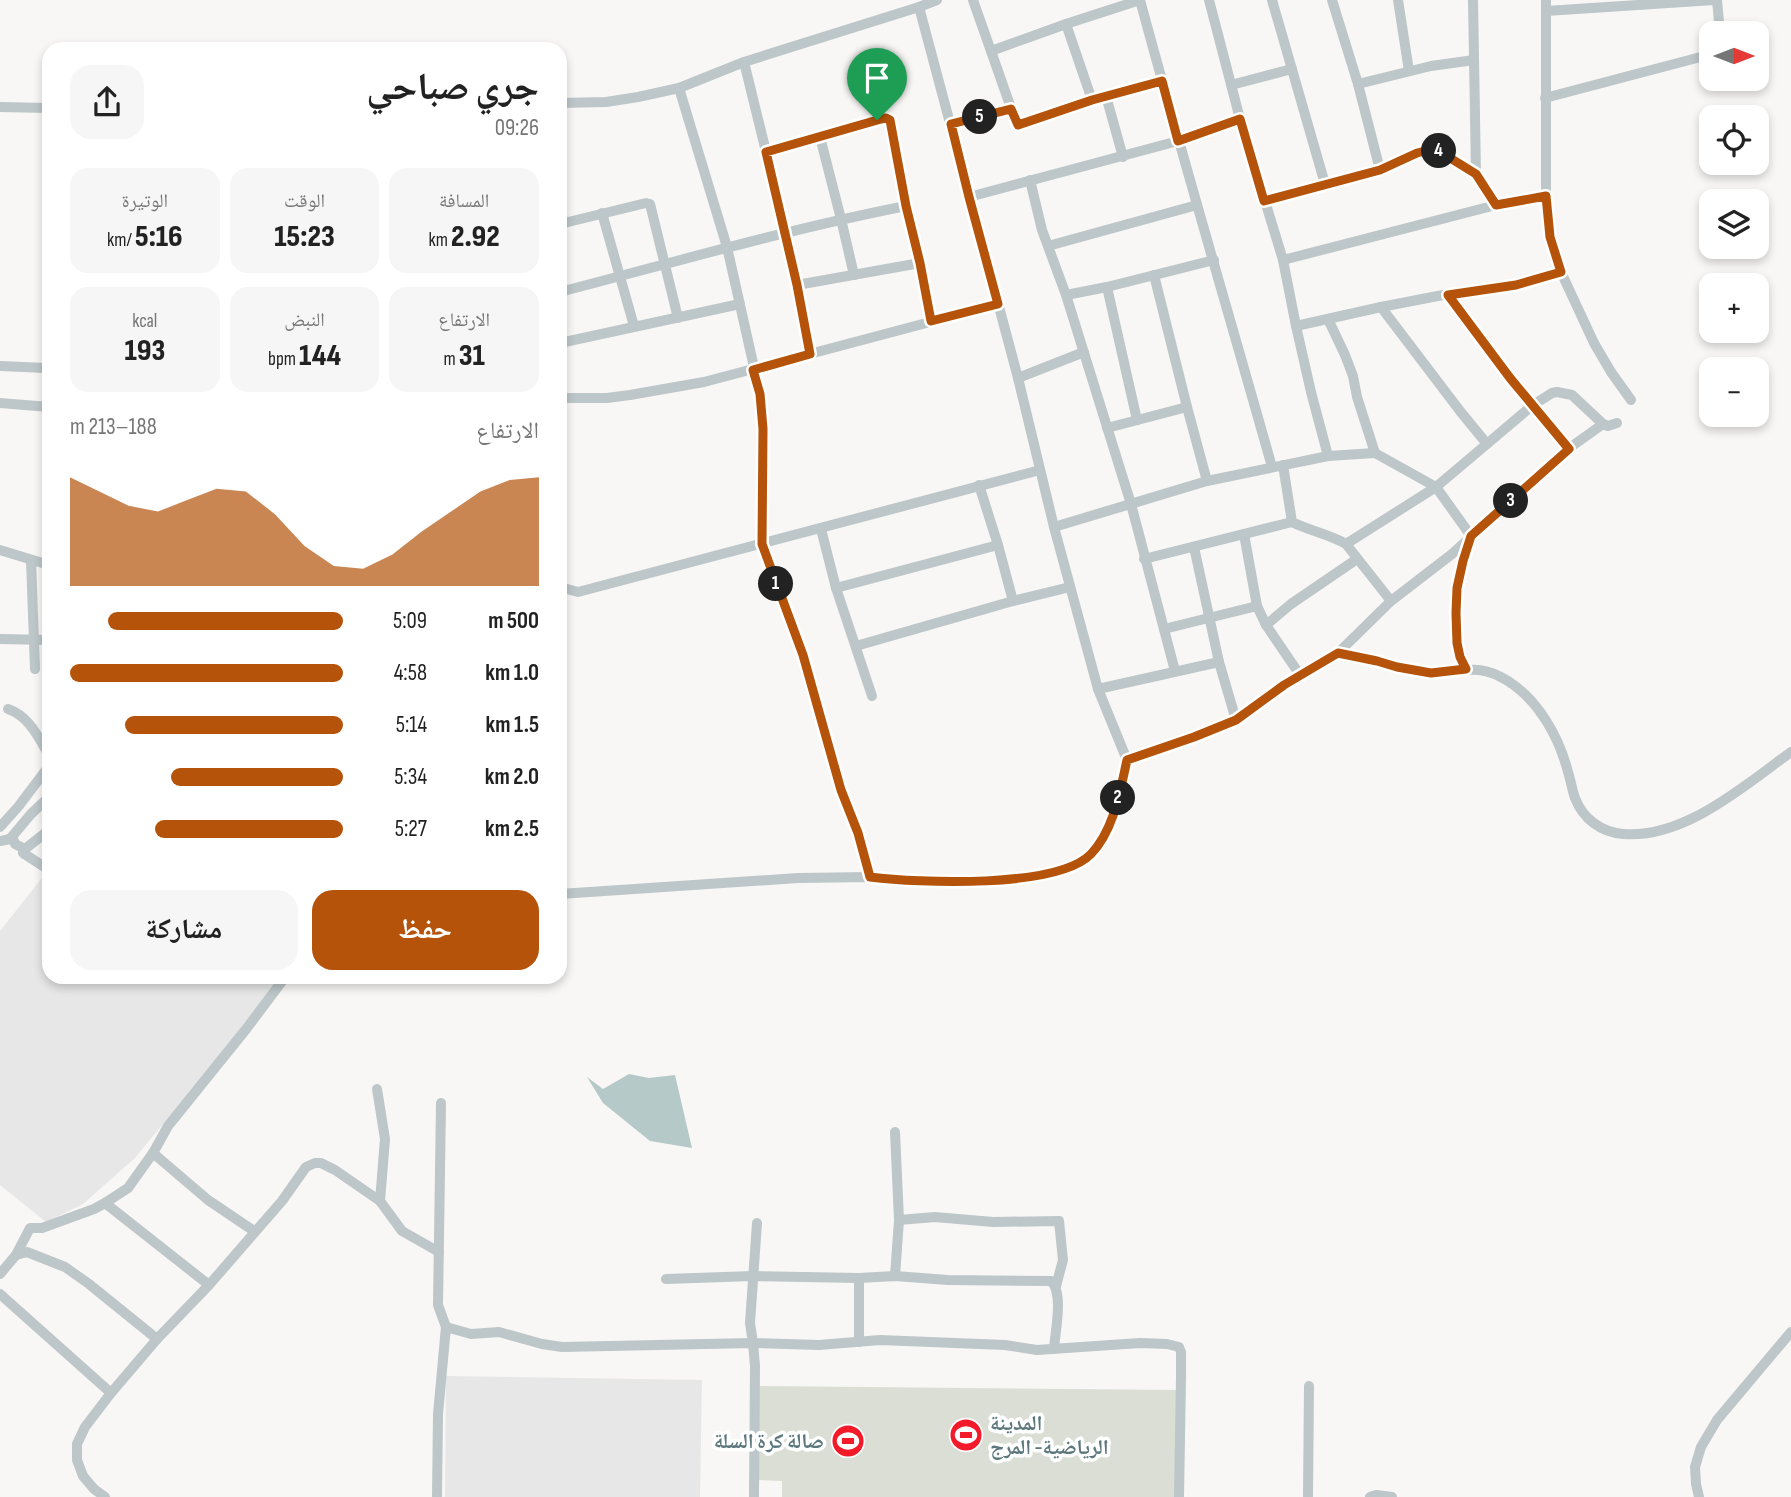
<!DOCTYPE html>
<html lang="ar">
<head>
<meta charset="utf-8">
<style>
  body { margin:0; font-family:"Sofia Sans Condensed","Noto Naskh Arabic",sans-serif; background:#f6f6f6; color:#222; direction:rtl; height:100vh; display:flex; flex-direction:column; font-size:26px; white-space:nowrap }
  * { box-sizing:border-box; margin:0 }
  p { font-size:23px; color:#767676 }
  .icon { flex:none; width:38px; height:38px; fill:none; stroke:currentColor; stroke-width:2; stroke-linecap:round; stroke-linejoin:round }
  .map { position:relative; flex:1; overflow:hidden; direction:ltr }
  .side { position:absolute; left:42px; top:42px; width:525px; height:942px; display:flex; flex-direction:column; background:#fff; border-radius:21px; box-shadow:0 4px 10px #0003; direction:rtl }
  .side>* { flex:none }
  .needle { width:46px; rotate:90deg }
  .controls { position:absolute; left:1699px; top:21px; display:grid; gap:14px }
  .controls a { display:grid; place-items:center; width:70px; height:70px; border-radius:14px; background:#fff; box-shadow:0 4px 10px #0003; font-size:35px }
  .pin { position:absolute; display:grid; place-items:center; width:60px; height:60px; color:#fff; margin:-72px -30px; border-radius:50% 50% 50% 0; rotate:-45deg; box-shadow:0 0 7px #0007 }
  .pin .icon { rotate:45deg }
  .km { position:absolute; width:35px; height:35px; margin:-18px; border-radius:50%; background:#222; color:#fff; font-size:19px; line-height:35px; text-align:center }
  .round { display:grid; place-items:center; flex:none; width:74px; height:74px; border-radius:21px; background:#f6f6f6 }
  .headline { display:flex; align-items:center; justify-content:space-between; height:119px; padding:0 28px }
  h1 { font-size:38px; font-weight:800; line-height:52px }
  .figures { display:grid; grid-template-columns:repeat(3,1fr); gap:10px; height:119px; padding:7px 28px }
  .figures div { display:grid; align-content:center; border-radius:18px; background:#f6f6f6; text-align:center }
  .figures b { font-size:30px; font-weight:800 }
  .figures small { font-size:19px; font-weight:400 }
  .figures p { font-size:19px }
  .chart { height:196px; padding:14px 28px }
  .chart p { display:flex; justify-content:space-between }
  .chart svg { width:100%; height:126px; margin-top:7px; fill:#b45309; opacity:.7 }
  .button { display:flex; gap:14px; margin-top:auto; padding:14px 28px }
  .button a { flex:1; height:80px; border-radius:21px; background:#b45309; color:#fff; font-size:28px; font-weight:800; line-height:80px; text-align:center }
  .button a+a { background:#f6f6f6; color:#222 }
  ul { padding:0 28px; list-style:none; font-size:23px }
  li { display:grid; grid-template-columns:112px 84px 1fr; align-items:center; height:52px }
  li i { height:18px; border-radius:9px; background:#b45309 }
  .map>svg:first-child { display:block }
  .built { fill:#e6e7e6 }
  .green { fill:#daded4 }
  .water { fill:#b6c9c9 }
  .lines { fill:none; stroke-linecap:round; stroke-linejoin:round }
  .minor { stroke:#bdc6c8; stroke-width:10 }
  .route-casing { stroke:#fff; stroke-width:14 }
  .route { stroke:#b45309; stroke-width:9 }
  .labels { text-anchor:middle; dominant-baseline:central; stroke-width:7; stroke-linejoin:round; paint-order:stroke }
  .poi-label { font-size:21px; font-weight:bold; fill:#5c787d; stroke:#fff; text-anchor:start }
</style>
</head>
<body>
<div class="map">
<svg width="1791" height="1497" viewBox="0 0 1791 1497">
  <rect width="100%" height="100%" fill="#f8f7f5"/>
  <!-- built -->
  <g class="built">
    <polygon points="49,869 49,976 284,977 135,1158 83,1204 46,1222 0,1185 0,931"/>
    <polygon points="446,1376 702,1380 700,1497 445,1497"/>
  </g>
  <!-- green -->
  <polygon class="green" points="755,1386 1178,1390 1176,1497 782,1497 782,1481 754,1480"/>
  <!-- water -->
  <polygon class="water" points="629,1074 649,1078 675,1075 692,1148 650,1141 603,1103 587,1077 603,1089"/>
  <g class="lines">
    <!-- minor -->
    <g class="minor">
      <polyline points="973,0 1017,125 1092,100 1162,81"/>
      <path d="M1140,0C1182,156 1228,311 1272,467"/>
      <polyline points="1209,0 1240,119 1283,260 1296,326 1311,392 1328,456"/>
      <polyline points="1272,0 1325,184"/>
      <polyline points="1332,0 1358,84 1380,170"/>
      <polyline points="1398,0 1409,71"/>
      <polyline points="1473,0 1476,174"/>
      <polyline points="1546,0 1546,196 1550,237 1561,272 1594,343 1611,372 1631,400"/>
      <polyline points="1717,0 1720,33"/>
      <polyline points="1546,11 1714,0"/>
      <polyline points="1066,24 1092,100"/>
      <polyline points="991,51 1066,24 1140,0"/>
      <polyline points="744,62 786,233 810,354"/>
      <polyline points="1358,84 1431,66 1474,60"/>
      <polyline points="1231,85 1292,69"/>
      <polyline points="679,88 727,247 760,394 763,429 762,545 803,655 841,790 858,833 870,877"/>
      <polyline points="1106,96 1123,157"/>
      <polyline points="1545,98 1712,54"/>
      <polyline points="560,103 606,102 638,97 679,88 744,62 919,7 937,0"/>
      <polyline points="0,107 49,108"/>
      <polyline points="951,124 1011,109"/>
      <polyline points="820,137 841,219 854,275"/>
      <polyline points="766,152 881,119 886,118 890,120 906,206 920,263 931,321"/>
      <polyline points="1030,180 1042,230 1066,295 1131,504 1175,671"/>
      <polyline points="969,197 1178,141 1240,119"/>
      <polyline points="1264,201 1380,170 1417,153 1433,149 1442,153 1476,174 1496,205"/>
      <polyline points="602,213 634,326"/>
      <polyline points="560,224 646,203 650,204 678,318"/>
      <polyline points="1048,246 1197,205"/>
      <polyline points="1283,260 1496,205 1546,196"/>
      <polyline points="1154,275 1187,407 1207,481"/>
      <polyline points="797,285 920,263"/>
      <polyline points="1107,287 1137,420"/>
      <path d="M560,292C675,262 789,229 906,206"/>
      <polyline points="1448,294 1510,378 1568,449"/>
      <polyline points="1066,295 1107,287 1214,260"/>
      <polyline points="1381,307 1460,411 1487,444"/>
      <polyline points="1328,319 1345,355 1353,376 1357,397 1375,453"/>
      <polyline points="1296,326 1381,307 1448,294 1515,285 1561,272"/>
      <polyline points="560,343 740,304"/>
      <polyline points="0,366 46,368"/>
      <polyline points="1018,378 1084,352"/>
      <polyline points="560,398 607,398 630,395 704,382 998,304"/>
      <polyline points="0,403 49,407"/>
      <polyline points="47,407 47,108"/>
      <polyline points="1107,428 1187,407"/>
      <path d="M1283,465L1292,522C1310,531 1329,534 1346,544"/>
      <polyline points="979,485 998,545 1013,601"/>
      <path d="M1054,527L1207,481L1328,456L1375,453L1436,487L1471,536C1457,579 1447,627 1466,669"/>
      <polyline points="821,529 836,588 872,696"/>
      <polyline points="1244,534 1257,606 1266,625 1300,675"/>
      <polyline points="1194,547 1219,662 1236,720"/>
      <polyline points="0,550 49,565"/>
      <polyline points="1144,559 1292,522"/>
      <polyline points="31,560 35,669"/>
      <polyline points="560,587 578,592 1040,470"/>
      <polyline points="836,588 998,545"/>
      <polyline points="1391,601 1346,544 1436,487 1533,405 1552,393 1557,392 1572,395 1603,424 1608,426 1617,423"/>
      <polyline points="1266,625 1291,604 1357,559"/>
      <polyline points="1164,629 1257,606"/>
      <polyline points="0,639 49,640"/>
      <polyline points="856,646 1013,601 1070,587"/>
      <path d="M1338,653C1369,658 1400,671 1431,673C1464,674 1476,661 1508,681C1539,701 1559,737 1568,772C1571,781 1572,790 1575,798C1583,819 1601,832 1623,834C1684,839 1744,786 1791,752"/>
      <polyline points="1098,689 1219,662"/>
      <path d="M8,709C29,716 38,737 49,755"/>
      <polyline points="1127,760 1194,737 1236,720 1284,685 1328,661 1338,653 1391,601 1452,554 1568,449 1603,424"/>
      <polyline points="0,827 18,807 49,766"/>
      <polyline points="10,839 31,814 49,797"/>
      <polyline points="0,841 10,839 14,841 15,844 25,849 23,853 46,868"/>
      <polyline points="25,849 49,830"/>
      <polyline points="560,894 798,878 870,877 911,880 985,882 1010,880 1050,872 1078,864 1089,856 1105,834 1122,782 1127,760 1098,689 1054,527 1018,378 919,7"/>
      <polyline points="377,1089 385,1139 380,1201"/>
      <polyline points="895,1132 899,1220 895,1276"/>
      <polyline points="153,1153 208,1200 254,1231"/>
      <polyline points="105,1203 209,1285"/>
      <polyline points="899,1220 935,1217 993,1222 1059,1221 1063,1260 1056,1286"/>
      <polyline points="757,1223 750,1323 753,1343 819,1345 880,1340 1005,1345 1037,1350 1140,1343 1167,1344 1179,1347 1181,1352 1181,1377 1179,1497"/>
      <polyline points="16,1255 27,1252 65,1267 89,1284 157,1339"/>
      <polyline points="0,1274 16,1255 30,1228 42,1228 94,1209 105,1203 128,1188 153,1153 168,1126 247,1028 286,976"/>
      <path d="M666,1279L753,1276L859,1278L895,1276L948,1280L1051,1281C1064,1293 1055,1332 1054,1349"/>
      <polyline points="0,1294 111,1393"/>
      <polyline points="446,1327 471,1334 499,1332 542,1344 562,1347 753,1343 755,1366 754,1497"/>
      <polyline points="859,1342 859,1278"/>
      <polyline points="105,1497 94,1489 83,1476 77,1460 77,1444 85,1427 111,1393 157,1339 209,1285 282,1201 306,1167 315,1163 321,1163 335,1170 380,1201 402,1231 439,1252"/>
      <polyline points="437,1497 438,1414 446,1327 438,1305 441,1103"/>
      <polyline points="1308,1497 1309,1386"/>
      <polyline points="1370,1497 1376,1495 1392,1497"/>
      <polyline points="1699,1497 1696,1484 1695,1467 1701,1447 1717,1420 1791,1332"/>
    </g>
  </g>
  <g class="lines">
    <defs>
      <path id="route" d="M1162,81L1178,141L1240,119L1264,201L1380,170L1417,153L1433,149L1442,153L1476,174L1496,205L1546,196L1550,237L1561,272L1516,285L1448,295L1510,378L1569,449L1471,536L1463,561L1457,588L1456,613L1457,643L1460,657L1466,669L1431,673L1397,667L1377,661L1338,653L1284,685L1236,720L1194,737L1127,760C1120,791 1114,830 1091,854C1057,889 918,883 870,877L858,833L841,790L803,655L762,544L763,429L760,394L753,370L810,354L797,285L766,152L881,119L886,118L890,120L906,206L920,263L931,321L998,304L969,197L951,124L1011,109L1018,125L1092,100Z"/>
    </defs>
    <!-- route casing -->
    <use href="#route" class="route-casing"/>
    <!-- route -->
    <use href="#route" class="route"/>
  </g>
  <!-- icons -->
  <defs>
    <symbol id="stadium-disc" viewBox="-11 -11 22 22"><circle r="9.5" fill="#f31a29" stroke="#fff"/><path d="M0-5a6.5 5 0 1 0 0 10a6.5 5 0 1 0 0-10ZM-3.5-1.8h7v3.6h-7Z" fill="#fff"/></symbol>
  </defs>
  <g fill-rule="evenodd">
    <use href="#stadium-disc" x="947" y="1416" width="38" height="38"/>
    <use href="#stadium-disc" x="829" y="1422" width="38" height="38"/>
  </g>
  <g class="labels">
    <!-- poi labels -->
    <g class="poi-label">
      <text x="990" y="1423">المدينة<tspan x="990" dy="24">الرياضية- المرج</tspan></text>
      <text x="824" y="1441" text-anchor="end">صالة كرة السلة</text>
    </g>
  </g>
</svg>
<div class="controls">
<a><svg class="needle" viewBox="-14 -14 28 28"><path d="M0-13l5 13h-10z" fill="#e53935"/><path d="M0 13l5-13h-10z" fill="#767676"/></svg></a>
<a><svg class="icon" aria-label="locate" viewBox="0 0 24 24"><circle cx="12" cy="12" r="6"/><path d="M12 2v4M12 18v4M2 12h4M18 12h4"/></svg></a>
<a><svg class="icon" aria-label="layers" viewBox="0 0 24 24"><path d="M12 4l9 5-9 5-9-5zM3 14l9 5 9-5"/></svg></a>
<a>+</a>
<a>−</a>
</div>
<div class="pin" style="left:877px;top:120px;background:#1e9e55"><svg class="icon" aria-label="arrive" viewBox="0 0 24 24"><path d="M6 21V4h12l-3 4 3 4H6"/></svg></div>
<b class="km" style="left:776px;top:584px">1</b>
<b class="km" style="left:1118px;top:798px">2</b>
<b class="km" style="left:1511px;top:501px">3</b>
<b class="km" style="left:1439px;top:151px">4</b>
<b class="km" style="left:980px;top:117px">5</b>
<section class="side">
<div class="headline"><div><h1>جري صباحي</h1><p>09:26</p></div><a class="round"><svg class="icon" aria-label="share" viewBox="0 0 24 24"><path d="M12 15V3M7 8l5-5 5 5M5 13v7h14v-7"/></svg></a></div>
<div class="figures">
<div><p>المسافة</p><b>2.92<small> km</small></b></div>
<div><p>الوقت</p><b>15:23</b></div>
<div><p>الوتيرة</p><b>5:16<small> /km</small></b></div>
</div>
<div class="figures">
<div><p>الارتفاع</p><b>31<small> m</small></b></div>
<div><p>النبض</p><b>144<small> bpm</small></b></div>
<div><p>kcal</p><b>193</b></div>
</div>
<div class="chart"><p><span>الارتفاع</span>188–213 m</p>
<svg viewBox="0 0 160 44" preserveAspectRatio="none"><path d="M0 44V6L10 11L20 16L30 18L40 14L50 10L60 11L70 19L80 30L90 37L100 38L110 33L120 25L130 18L140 11L150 7L160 6V44z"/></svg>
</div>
<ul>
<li><b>500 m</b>5:09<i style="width:86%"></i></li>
<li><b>1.0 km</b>4:58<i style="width:100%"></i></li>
<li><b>1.5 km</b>5:14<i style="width:80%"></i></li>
<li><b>2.0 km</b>5:34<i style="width:63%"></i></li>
<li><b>2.5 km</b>5:27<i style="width:69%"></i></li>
</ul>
<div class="button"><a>حفظ</a><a>مشاركة</a></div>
</section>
</div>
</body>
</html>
